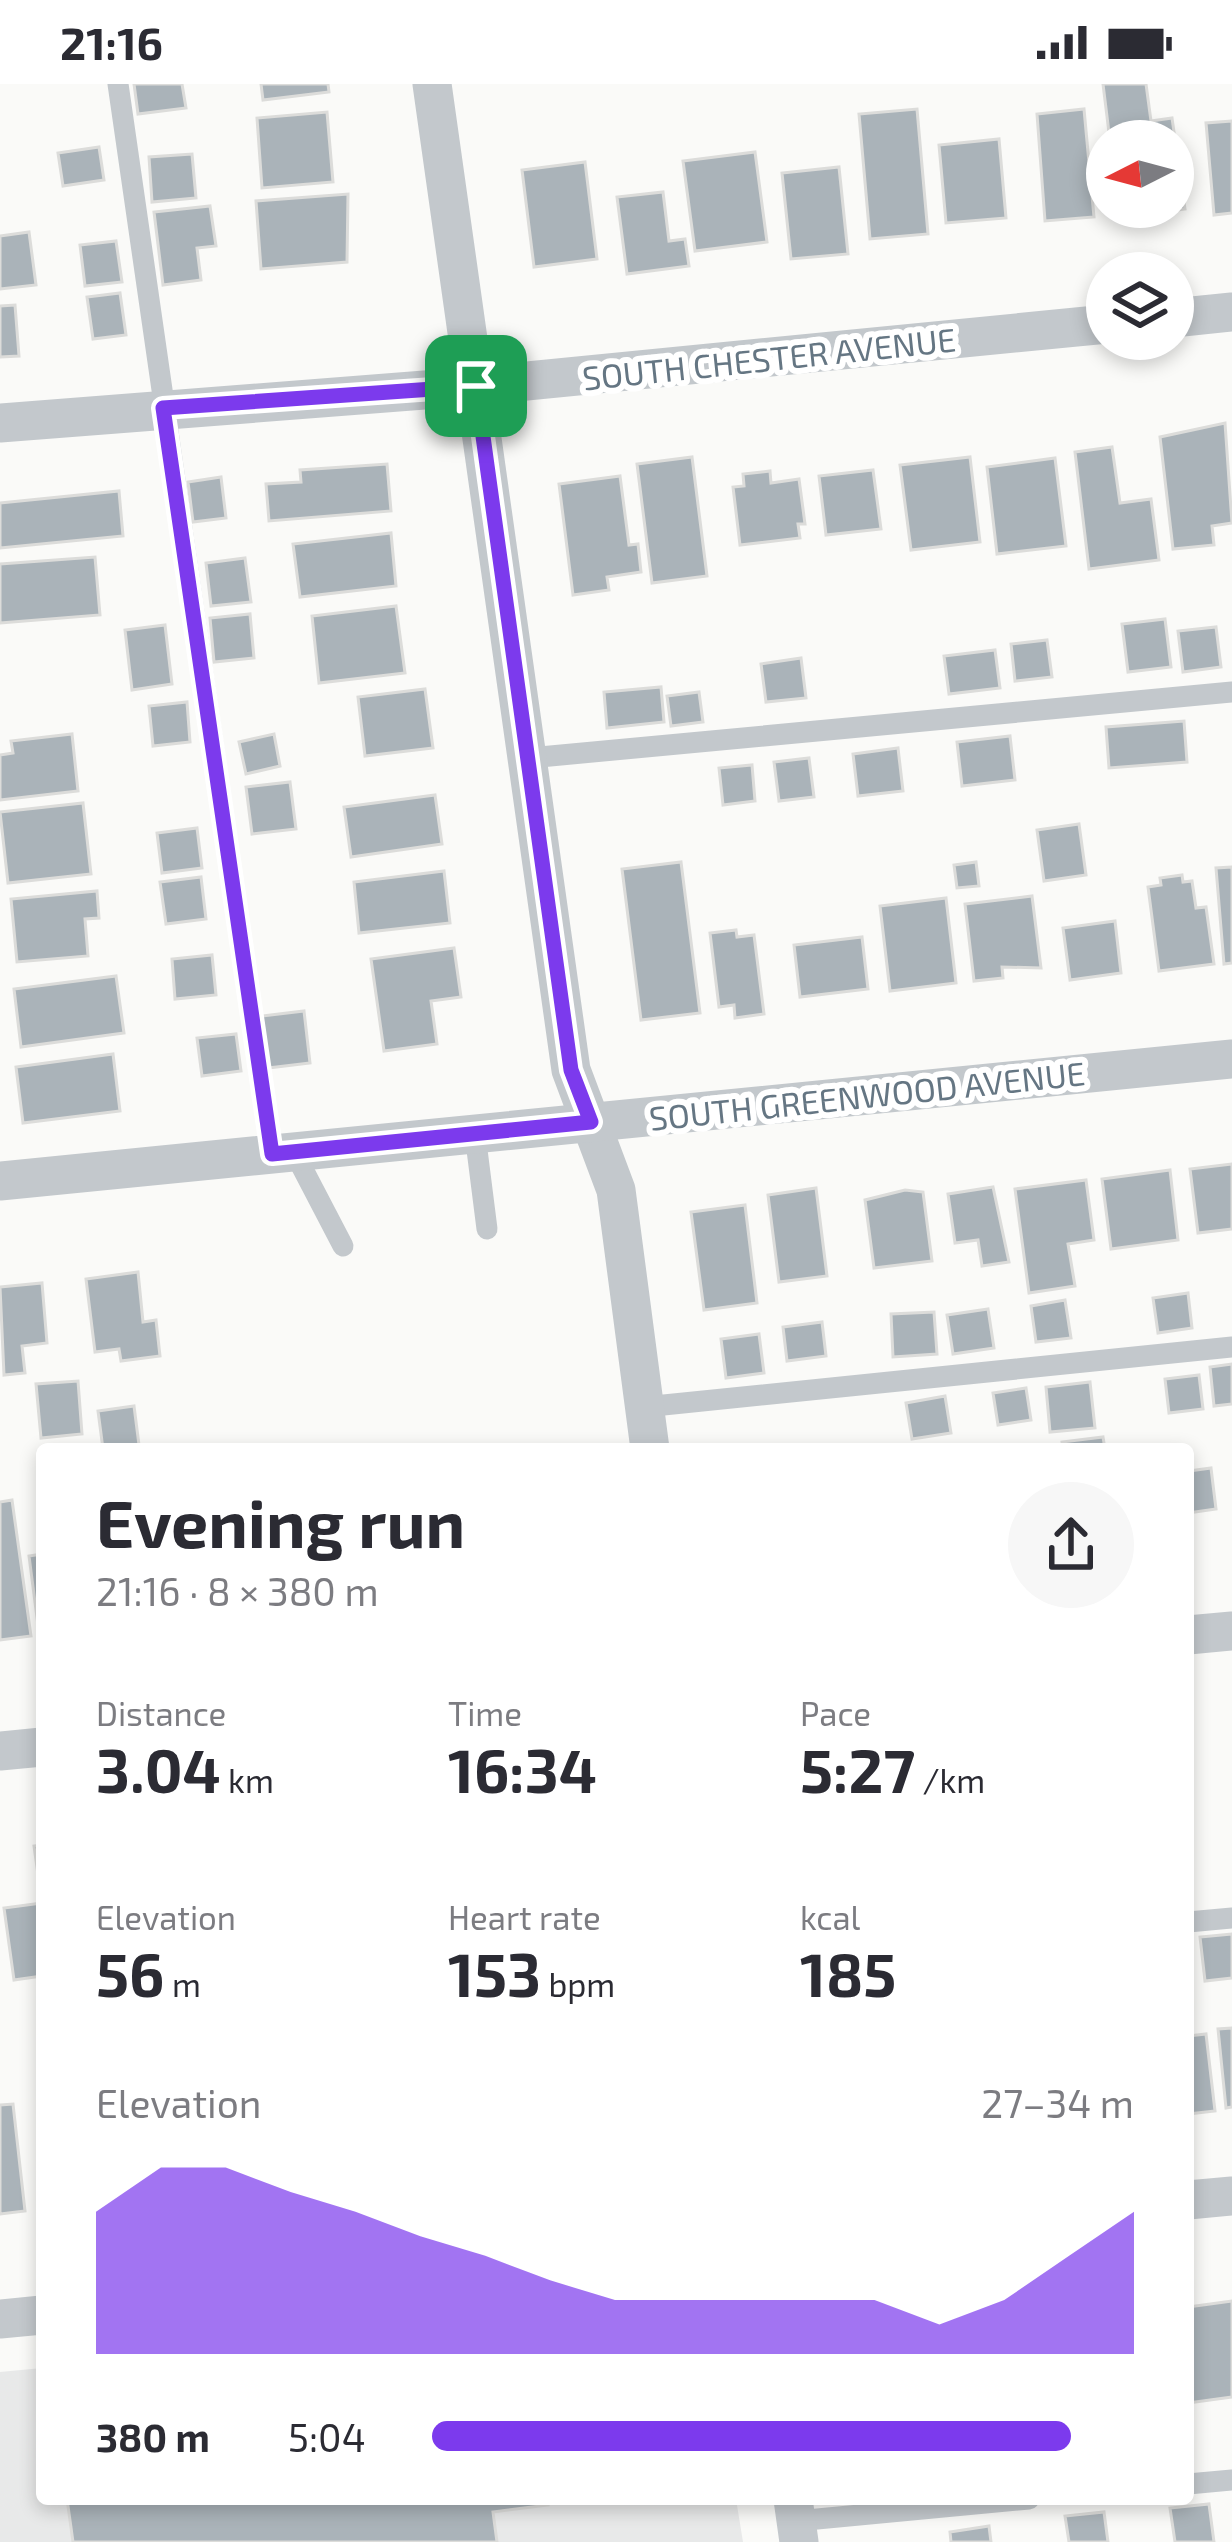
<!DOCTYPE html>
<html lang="en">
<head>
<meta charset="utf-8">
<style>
  body { margin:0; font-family:"Exo 2",sans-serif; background:#f7f7f7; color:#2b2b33; height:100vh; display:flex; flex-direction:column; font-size:45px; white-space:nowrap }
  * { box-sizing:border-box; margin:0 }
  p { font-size:39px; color:#7c7c81 }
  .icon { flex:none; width:66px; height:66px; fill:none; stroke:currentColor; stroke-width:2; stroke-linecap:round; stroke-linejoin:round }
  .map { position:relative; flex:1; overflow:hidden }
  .drawer { position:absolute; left:36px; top:1359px; width:1158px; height:1062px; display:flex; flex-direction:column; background:#fff; border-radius:12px; box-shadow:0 6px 18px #0003 }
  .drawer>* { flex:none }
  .needle { width:78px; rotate:264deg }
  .tools { position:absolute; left:1086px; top:36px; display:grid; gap:24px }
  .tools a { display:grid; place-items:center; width:108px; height:108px; border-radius:50%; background:#fff; box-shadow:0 6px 18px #0003; font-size:60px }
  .pin { position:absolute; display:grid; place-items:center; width:102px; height:102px; color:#fff; margin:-51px; border-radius:24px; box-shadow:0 6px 18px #0006 }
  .round { display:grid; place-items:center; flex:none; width:126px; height:126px; border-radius:63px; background:#f7f7f7 }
  .overview { display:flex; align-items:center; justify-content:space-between; height:204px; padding:0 60px }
  h1 { font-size:66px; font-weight:700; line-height:90px }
  .metrics { display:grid; grid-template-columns:repeat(3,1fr); gap:18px; height:204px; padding:12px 60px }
  .metrics div { display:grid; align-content:center }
  .metrics b { font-size:60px; font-weight:700 }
  .metrics small { font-size:33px; font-weight:400 }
  .metrics p { font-size:33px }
  .chart { height:336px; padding:24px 60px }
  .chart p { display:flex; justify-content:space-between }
  .chart svg { width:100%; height:216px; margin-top:12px; fill:#7c3aed; opacity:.7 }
  ul { padding:0 60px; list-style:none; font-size:39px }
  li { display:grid; grid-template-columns:192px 144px 1fr; align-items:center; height:90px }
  li i { height:30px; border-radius:15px; background:#7c3aed }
  .status { display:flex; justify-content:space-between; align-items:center; height:84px; padding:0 60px; background:#fff; direction:ltr }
  .status svg { height:33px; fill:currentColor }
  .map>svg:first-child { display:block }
  .built { fill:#e8e9e9 }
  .building { fill:#aab3b9; stroke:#dcdcda; stroke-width:3 }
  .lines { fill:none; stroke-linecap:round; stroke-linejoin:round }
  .lane { stroke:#c3c8cc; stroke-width:21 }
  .street { stroke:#c3c8cc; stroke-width:39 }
  .route-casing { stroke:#fff; stroke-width:24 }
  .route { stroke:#7c3aed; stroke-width:15 }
  .labels { text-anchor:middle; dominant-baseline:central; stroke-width:12; stroke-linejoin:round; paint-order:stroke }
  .street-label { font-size:33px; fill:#657683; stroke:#fff }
</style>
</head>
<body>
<div class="status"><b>21:16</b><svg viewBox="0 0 49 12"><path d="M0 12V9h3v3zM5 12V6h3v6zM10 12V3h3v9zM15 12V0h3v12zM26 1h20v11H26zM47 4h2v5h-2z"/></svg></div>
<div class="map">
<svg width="1232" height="2458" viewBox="0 0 1232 2458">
  <rect width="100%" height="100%" fill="#fafaf8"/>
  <!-- built -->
  <polygon class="built" points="42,2284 42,2415 736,2415 743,2458 0,2458 0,2288"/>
  <!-- building -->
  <g class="building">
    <polygon points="134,0 182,0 186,24 138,30"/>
    <polygon points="261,0 328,0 329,8 263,16"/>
    <polygon points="1103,0 1146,0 1151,37 1172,34 1185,125 1142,131 1141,123 1173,123 1173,57 1110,57"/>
    <polygon points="917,25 928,150 870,155 859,30"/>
    <polygon points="1084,25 1094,133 1045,137 1037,30"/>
    <polygon points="327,28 333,98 262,104 257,34"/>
    <polygon points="1232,37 1232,129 1214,131 1206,39"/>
    <polygon points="999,55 1006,134 946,139 939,61"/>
    <polygon points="99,63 104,96 63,102 58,69"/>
    <polygon points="755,68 767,158 695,167 683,77"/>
    <polygon points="192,70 196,114 152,118 149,73"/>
    <polygon points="585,78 597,175 534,183 522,86"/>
    <polygon points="839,83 848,170 791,175 782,89"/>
    <polygon points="663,108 669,157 685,155 689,182 627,190 617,113"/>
    <polygon points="348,110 347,178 261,185 256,117"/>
    <polygon points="210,122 216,162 197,164 201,196 163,201 154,128"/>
    <polygon points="29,148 36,201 0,205 0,152"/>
    <polygon points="116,157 122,198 85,202 80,161"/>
    <polygon points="120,209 126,251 93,255 87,213"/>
    <polygon points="15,221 19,272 0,273 0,222"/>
    <polygon points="1225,339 1232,439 1212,442 1214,461 1173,465 1160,353"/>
    <polygon points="1112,363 1120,419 1151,415 1159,476 1089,485 1075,368"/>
    <polygon points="692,373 707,492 652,499 637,380"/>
    <polygon points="970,373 980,458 911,466 900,381"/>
    <polygon points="1055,374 1066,462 997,470 987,383"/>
    <polygon points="387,380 391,427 269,437 266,400 301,398 300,386"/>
    <polygon points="873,386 881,445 826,451 819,392"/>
    <polygon points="770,387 771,399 799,395 805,440 798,440 800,454 740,461 733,403 744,402 743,390"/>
    <polygon points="620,392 629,461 638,460 641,488 607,493 609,506 573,511 559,400"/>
    <polygon points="221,393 226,434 193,438 188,398"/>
    <polygon points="119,407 123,452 0,464 0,419"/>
    <polygon points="391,449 396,502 300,513 293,460"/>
    <polygon points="95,473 100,531 0,539 0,480"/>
    <polygon points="245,474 251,518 211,522 206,479"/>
    <polygon points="396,522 405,589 319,599 312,532"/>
    <polygon points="250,530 254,574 214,578 210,534"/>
    <polygon points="1165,535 1171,583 1128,588 1122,540"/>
    <polygon points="165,541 172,600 132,606 125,546"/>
    <polygon points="1216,543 1221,583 1183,588 1178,547"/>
    <polygon points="1047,556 1052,593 1015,597 1011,560"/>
    <polygon points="995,566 1000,604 949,610 944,572"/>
    <polygon points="801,574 806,614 766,618 761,580"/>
    <polygon points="661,603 664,638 607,644 604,608"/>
    <polygon points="425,605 433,664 365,672 358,613"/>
    <polygon points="699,608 703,638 671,642 667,612"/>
    <polygon points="187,618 190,658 153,662 149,622"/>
    <polygon points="1184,637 1187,678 1109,684 1106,643"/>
    <polygon points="72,650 78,707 0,716 0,671 13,669 11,657"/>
    <polygon points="274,650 280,682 246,690 239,658"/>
    <polygon points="1010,652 1015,696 962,702 957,658"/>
    <polygon points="898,664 903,707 858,712 853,670"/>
    <polygon points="809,674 814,713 779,717 774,678"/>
    <polygon points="752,681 755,717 723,721 719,684"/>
    <polygon points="290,698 296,745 252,750 246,703"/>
    <polygon points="435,711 442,760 351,773 344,723"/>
    <polygon points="83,719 91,790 8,799 0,728"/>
    <polygon points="1079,740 1086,791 1044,797 1037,746"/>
    <polygon points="197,744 202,784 162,789 157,749"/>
    <polygon points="681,778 700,929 641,936 622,785"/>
    <polygon points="976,778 979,802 957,804 954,781"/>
    <polygon points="1232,783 1232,879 1224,880 1216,784"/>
    <polygon points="444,787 450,839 359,849 354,798"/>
    <polygon points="1182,791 1183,798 1192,797 1196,824 1206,823 1214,880 1159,887 1148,803 1161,801 1160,794"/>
    <polygon points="201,793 206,835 166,840 160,798"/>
    <polygon points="97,807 99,834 85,835 88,872 17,878 11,815"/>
    <polygon points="1032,812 1041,884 1002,883 1003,894 974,897 965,820"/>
    <polygon points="946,814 956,899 890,907 880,822"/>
    <polygon points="1115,837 1121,889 1070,896 1063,844"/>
    <polygon points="736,846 737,853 754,851 764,930 735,934 734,921 719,923 710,849"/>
    <polygon points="862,853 868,905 800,913 794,861"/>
    <polygon points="454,864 461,913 431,917 437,960 384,967 371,875"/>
    <polygon points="212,871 216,911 175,915 172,875"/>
    <polygon points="116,892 124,949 21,963 14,905"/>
    <polygon points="304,927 310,979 268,984 262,932"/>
    <polygon points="236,950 241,987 202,992 197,954"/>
    <polygon points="113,970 120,1027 23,1039 16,983"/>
    <polygon points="1232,1080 1232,1145 1198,1149 1190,1085"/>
    <polygon points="1170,1086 1178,1156 1111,1165 1102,1095"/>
    <polygon points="1086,1096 1094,1156 1068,1160 1075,1202 1029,1209 1015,1105"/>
    <polygon points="993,1103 1009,1178 982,1182 978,1156 955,1159 948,1110"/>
    <polygon points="816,1104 827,1192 779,1198 768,1111"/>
    <polygon points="905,1106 923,1108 932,1177 874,1184 865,1116"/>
    <polygon points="745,1121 757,1219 704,1226 691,1128"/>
    <polygon points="138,1188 143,1238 156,1236 160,1272 121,1277 119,1265 95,1268 86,1195"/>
    <polygon points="42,1199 47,1259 22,1262 25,1289 4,1291 0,1203"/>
    <polygon points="1188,1209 1192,1244 1158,1249 1153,1214"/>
    <polygon points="1065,1216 1071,1254 1036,1258 1031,1222"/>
    <polygon points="988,1225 994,1264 953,1270 947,1231"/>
    <polygon points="934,1228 937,1270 893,1273 891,1230"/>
    <polygon points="822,1238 826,1272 787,1277 783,1243"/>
    <polygon points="759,1250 764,1289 726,1294 721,1255"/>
    <polygon points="1232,1280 1232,1320 1214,1322 1210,1283"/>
    <polygon points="1199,1291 1203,1325 1169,1329 1165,1295"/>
    <polygon points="78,1297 82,1350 41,1354 36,1300"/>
    <polygon points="1090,1298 1095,1344 1050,1348 1046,1303"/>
    <polygon points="1026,1304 1031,1336 998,1341 993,1309"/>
    <polygon points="945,1312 951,1349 912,1355 906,1319"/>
    <polygon points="134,1322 139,1361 103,1365 98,1327"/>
    <polygon points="1103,1353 1105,1365 1063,1365 1062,1358"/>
    <polygon points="1188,1377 1189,1387 1211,1384 1216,1425 1188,1429"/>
    <polygon points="12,1416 31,1552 0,1556 0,1418"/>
    <polygon points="42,1470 42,1548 39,1549 29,1472"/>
    <polygon points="42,1761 42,1892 14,1896 4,1824 42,1819 34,1762"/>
    <polygon points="1232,1850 1232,1894 1205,1897 1200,1853"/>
    <polygon points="1232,1944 1232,2023 1226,2024 1218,1945"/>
    <polygon points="1206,1950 1215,2027 1188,2030 1188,1952"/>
    <polygon points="13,2020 25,2127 0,2130 0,2021"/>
    <polygon points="1232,2217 1232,2313 1188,2319 1188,2223"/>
    <polygon points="67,2415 547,2415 548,2421 493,2428 497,2458 73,2458"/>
    <polygon points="1209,2420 1214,2458 1175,2458 1170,2424"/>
    <polygon points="1104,2428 1108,2458 1069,2458 1065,2432"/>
    <polygon points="989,2442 991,2458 951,2458 950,2448"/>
  </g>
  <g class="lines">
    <!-- lane -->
    <g class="lane">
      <polyline points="118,0 272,1070"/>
      <polyline points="529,674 1232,608"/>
      <polyline points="475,1050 487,1145"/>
      <polyline points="294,1068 343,1162"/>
      <polyline points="644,1323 1232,1263"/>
      <polyline points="1188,1838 1232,1834"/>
      <polyline points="1188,2400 1232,2396"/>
      <polyline points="796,2437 1029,2415"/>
    </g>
    <!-- street -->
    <g class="street">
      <polyline points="432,0 571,986 616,1106 650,1365"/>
      <polyline points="1173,234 1232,228"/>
      <polyline points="0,339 476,302 1107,240"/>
      <polyline points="0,1097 1232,975"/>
      <polyline points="1188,1551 1232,1547"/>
      <polyline points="0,1667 42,1663"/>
      <polyline points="1188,2116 1232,2112"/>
      <polyline points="0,2235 42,2231"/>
      <polyline points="793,2415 799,2458"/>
    </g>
  </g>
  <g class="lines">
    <defs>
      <polygon id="route" points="476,302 571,986 591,1038 272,1070 163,324"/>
    </defs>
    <!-- route casing -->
    <use href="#route" class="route-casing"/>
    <!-- route -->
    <use href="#route" class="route"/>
  </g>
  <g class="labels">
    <!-- street labels -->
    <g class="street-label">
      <text transform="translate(769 274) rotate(-6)">SOUTH CHESTER AVENUE</text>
      <text transform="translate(867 1011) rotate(-6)">SOUTH GREENWOOD AVENUE</text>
    </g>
  </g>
</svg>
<div class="tools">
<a><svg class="needle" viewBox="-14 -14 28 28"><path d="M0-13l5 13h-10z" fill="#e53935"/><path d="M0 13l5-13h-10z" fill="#7c7c81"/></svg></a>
<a><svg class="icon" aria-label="layers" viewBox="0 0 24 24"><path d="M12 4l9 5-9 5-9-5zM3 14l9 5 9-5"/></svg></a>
</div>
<div class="pin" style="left:476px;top:302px;background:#1e9e55"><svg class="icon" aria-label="arrive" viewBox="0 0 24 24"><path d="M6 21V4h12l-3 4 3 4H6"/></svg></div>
<section class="drawer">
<div class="overview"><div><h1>Evening run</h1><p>21:16 · 8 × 380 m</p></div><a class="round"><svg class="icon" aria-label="share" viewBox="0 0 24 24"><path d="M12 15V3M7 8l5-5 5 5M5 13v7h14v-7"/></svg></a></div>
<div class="metrics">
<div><p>Distance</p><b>3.04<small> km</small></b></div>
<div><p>Time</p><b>16:34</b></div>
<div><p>Pace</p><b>5:27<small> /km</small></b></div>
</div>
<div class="metrics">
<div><p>Elevation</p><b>56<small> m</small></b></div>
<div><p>Heart rate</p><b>153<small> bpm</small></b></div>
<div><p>kcal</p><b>185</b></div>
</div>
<div class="chart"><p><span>Elevation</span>27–34 m</p>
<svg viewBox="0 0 160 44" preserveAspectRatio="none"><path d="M0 44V15L10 6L20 6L30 11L40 15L50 20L60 24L70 29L80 33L90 33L100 33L110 33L120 33L130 38L140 33L150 24L160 15V44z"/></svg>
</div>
<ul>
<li><b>380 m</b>5:04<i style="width:91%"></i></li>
</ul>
</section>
</div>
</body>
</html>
